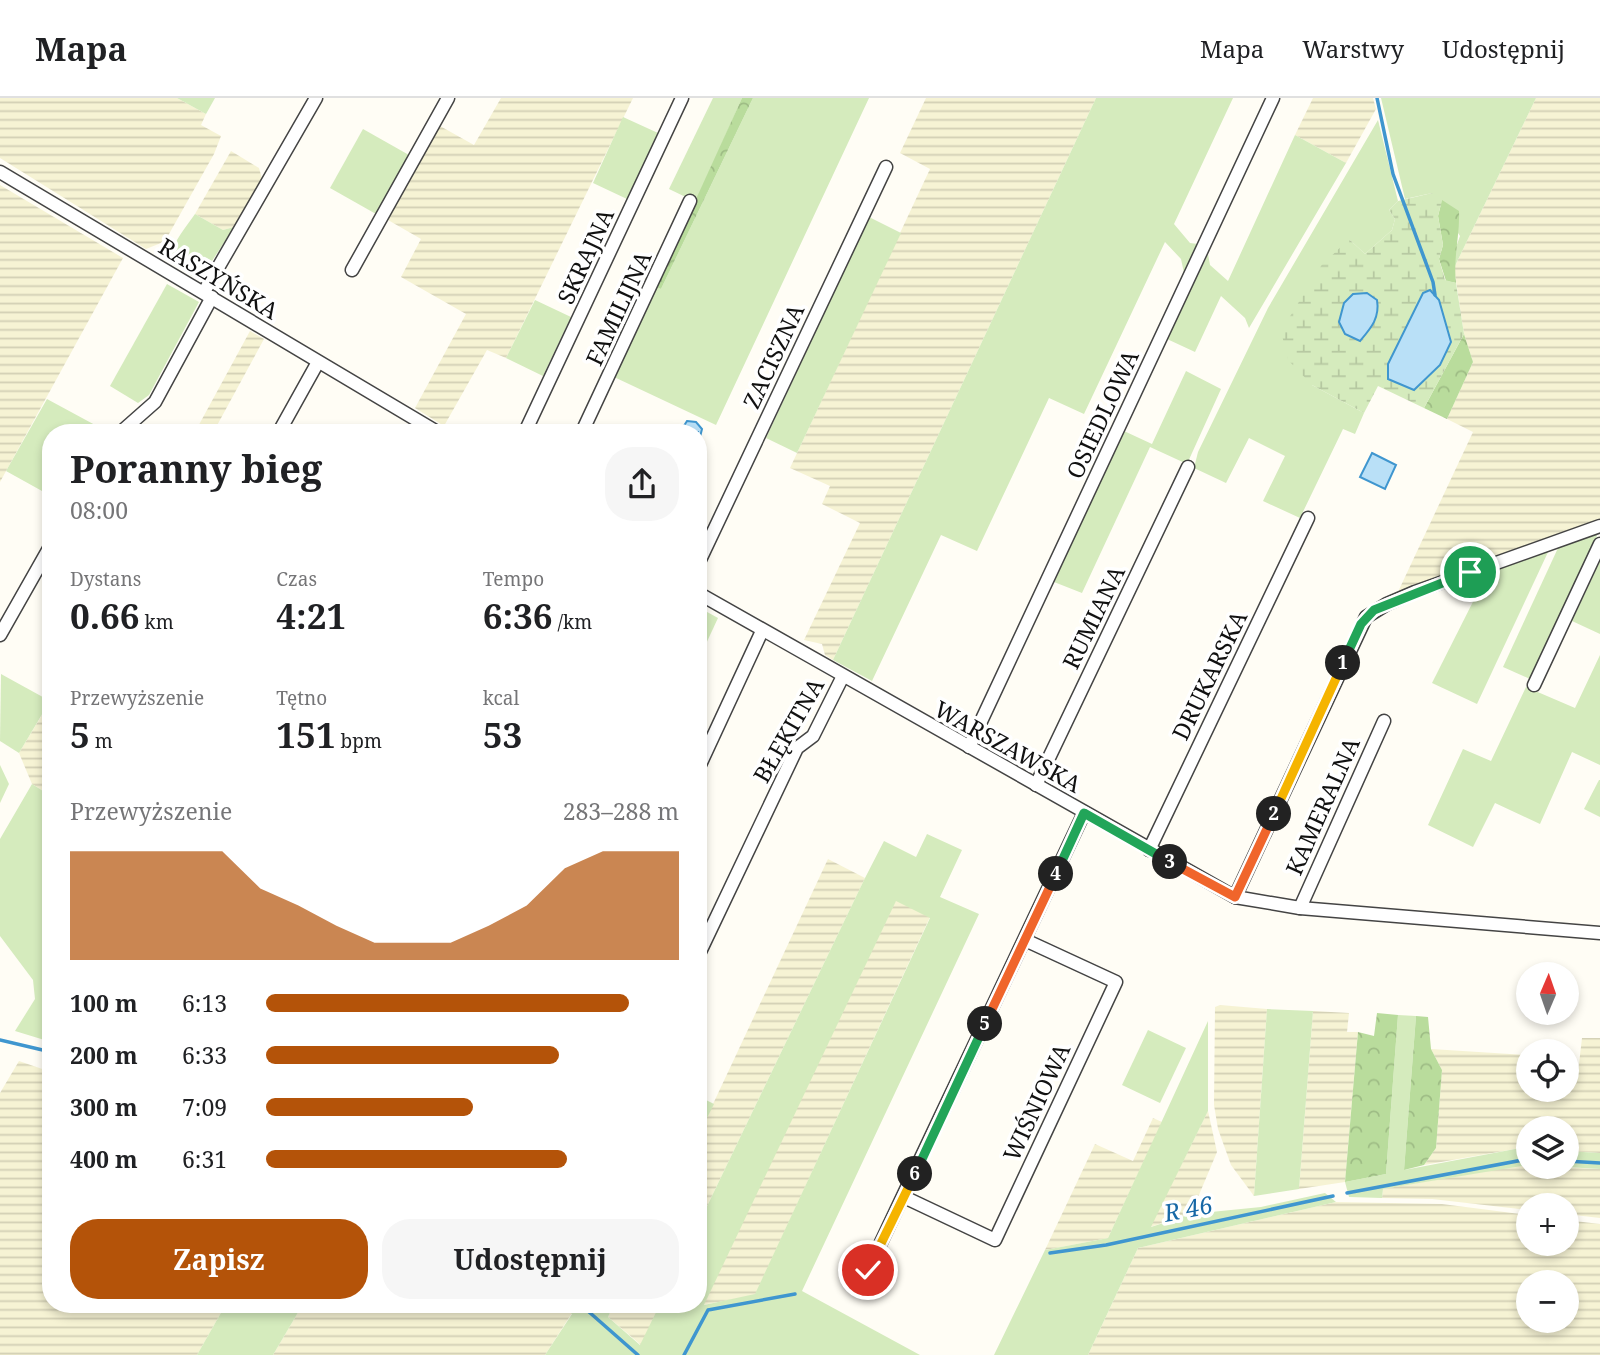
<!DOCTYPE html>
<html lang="pl">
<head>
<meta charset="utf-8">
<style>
  body { margin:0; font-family:"Noto Serif",serif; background:#f6f6f6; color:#202124; height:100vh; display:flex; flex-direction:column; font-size:26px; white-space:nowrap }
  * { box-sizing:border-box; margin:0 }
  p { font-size:23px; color:#757577 }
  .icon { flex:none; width:38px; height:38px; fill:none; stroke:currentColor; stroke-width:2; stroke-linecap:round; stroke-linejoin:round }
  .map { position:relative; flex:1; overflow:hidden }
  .panel { position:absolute; left:42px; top:326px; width:665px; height:889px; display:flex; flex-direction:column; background:#fff; border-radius:28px; box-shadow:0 4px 10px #0003 }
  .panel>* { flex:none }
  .needle { width:46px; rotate:2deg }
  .controls { position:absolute; left:1516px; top:864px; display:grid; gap:14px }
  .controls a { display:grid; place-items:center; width:63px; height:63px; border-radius:50%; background:#fff; box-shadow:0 4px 10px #0003; font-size:35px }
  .pin { position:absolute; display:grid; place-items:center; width:60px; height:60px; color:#fff; margin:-30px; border:4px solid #fff; border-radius:50%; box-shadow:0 2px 7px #0007 }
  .km { position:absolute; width:35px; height:35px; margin:-18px; border-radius:50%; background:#222; color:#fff; font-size:19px; line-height:35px; text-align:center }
  .round { display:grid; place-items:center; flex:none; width:74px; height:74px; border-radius:28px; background:#f6f6f6 }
  .headline { display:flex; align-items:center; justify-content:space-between; height:119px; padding:0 28px }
  h1 { font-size:38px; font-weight:700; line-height:52px }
  .stats { display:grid; grid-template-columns:repeat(3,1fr); gap:10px; height:119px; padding:7px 28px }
  .stats div { display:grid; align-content:center }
  .stats b { font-size:35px; font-weight:700 }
  .stats small { font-size:19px; font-weight:400 }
  .stats p { font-size:19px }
  .chart { height:196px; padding:14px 28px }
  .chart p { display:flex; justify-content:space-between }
  .chart svg { width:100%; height:126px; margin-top:7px; fill:#b45309; opacity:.7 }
  .cta { display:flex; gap:14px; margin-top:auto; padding:14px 28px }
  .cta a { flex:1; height:80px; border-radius:28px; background:#b45309; color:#fff; font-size:28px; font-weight:700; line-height:80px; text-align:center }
  .cta a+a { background:#f6f6f6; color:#202124 }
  ul { padding:0 28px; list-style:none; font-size:23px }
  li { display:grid; grid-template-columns:112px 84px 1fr; align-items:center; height:52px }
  li i { height:18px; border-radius:9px; background:#b45309 }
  header { display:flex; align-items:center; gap:42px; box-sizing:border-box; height:98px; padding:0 35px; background:#fff; border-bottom:2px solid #e0e0e0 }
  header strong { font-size:33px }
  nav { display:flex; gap:38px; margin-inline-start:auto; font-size:24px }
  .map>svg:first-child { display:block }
  .farmland { fill:url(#farmland-rules); fill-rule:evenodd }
  .grass { fill:#d5ebbd; fill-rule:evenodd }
  .forest { fill:url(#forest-crowns) }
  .wetland { fill:url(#wetland-marsh) }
  .water { fill:#b9e0f7; stroke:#3f96cf; stroke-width:2 }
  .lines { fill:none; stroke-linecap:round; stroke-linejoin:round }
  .stream { stroke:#3f96cf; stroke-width:3.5 }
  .minor-casing { stroke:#444; stroke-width:15 }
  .minor { stroke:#fff; stroke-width:12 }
  .split-1-casing { stroke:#fff; stroke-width:14 }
  .split-2-casing { stroke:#fff; stroke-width:14 }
  .split-3-casing { stroke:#fff; stroke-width:14 }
  .split-4-casing { stroke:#fff; stroke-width:14 }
  .split-5-casing { stroke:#fff; stroke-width:14 }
  .split-6-casing { stroke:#fff; stroke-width:14 }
  .split-7-casing { stroke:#fff; stroke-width:14 }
  .split-1 { stroke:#22a559; stroke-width:9 }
  .split-2 { stroke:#f5b400; stroke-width:9 }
  .split-3 { stroke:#f0652b; stroke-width:9 }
  .split-4 { stroke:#22a559; stroke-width:9 }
  .split-5 { stroke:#f0652b; stroke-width:9 }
  .split-6 { stroke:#22a559; stroke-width:9 }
  .split-7 { stroke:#f5b400; stroke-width:9 }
  .labels { text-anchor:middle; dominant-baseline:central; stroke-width:7; stroke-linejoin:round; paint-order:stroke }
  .street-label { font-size:23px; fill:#111; stroke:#fff }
  .water-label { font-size:24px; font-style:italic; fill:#1768a6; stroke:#fff }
</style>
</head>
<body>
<header>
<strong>Mapa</strong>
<nav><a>Mapa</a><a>Warstwy</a><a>Udostępnij</a></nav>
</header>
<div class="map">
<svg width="1600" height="1257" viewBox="0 0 1600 1257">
  <defs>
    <pattern id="farmland-rules" width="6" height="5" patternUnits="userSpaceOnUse" patternTransform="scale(1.75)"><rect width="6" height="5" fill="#f6f3d4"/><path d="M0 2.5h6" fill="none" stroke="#d2cfb5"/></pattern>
    <pattern id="forest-crowns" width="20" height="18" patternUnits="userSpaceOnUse" patternTransform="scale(1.75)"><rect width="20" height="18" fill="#b9dc9c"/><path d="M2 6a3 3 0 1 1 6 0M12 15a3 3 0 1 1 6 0" fill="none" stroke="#9ebc85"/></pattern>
    <pattern id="wetland-marsh" width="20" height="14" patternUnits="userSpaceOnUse" patternTransform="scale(1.75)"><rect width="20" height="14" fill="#d5ebbd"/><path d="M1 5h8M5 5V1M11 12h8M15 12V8" fill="none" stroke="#b6c8a1"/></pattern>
  </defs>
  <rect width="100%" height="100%" fill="#fffdf5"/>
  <!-- farmland -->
  <g class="farmland">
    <polygon points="0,0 177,0 206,16 201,27 221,38 214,56 169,136 161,145 146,151 0,60"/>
    <polygon points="501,0 633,0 506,260 487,252 444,328 415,310 466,216 401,179 421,141 388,122 440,28 474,47"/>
    <polygon points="926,0 1096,0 833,562 825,557 822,546 804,542 860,425 822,406 830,388 790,370 930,71 900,55"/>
    <polygon points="1313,0 1373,0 1376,11 1346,65 1295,37"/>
    <polygon points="1536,0 1600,0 1600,423 1397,496 1473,334 1447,321 1473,264 1464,236 1454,170"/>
    <polygon points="231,53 259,70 262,81 234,129 223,132 195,116"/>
    <polygon points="0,87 123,160 0,384"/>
    <polygon points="250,233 264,241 214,333 216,334 195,334"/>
    <polygon points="51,602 51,698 32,686 19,655"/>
    <polygon points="828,761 865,780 698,1127 698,1038"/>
    <polygon points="896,802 930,819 755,1197 703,1207"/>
    <polygon points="1220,907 1267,911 1254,1098 1231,1067 1218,1031 1214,1007 1215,909"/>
    <polygon points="1313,913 1349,915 1347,934 1358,934 1345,1084 1299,1091"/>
    <polygon points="1582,940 1600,940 1600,1055 1566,1053 1566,1031 1528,1031 1528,1051 1515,1051 1424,1067 1436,1050 1442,972 1431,951 1528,957 1528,992 1566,992 1566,982 1577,983"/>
    <polygon points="19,963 51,974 51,1019 46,1031 51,1033 51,1206 226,1206 197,1257 0,1257 0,995"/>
    <polygon points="1208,1013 1217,1054 1191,1116 1150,1129"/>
    <polygon points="1153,1020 1162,1024 1108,1140 1045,1152 1095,1046 1133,1063"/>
    <polygon points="1520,1067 1600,1071 1600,1120 1566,1116 1566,1108 1528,1108 1528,1112 1432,1101 1382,1100 1383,1091"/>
    <path d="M1336,1104L1442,1106L1528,1117V1146H1566V1122L1600,1126V1257H1088L1138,1150ZM1528,1185H1566V1223H1528Z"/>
    <polygon points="303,1206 560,1206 572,1215 545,1257 273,1257"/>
    <polygon points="614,1206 660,1206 641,1247 608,1219"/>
  </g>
  <!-- grass -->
  <g class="grass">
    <polygon points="177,0 215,0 206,16"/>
    <polygon points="713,0 742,0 696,104 669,91"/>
    <polygon points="753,0 869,0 716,327 614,279 656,189 661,191"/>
    <polygon points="1096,0 1233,0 1174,126 1190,145 1198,146 1184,175 1181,161 1165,144 1084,316 1049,300 977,453 941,437 872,583 833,562"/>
    <polygon points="1381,0 1536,0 1454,170 1455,152 1460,138 1432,95 1405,101"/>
    <polygon points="623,19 658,35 627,101 593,85"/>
    <polygon points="1378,22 1398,103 1389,112 1395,121 1392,132 1365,156 1350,142 1312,287 1364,315 1355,336 1343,331 1300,420 1263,403 1285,358 1249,340 1226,385 1194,370 1198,354 1268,210"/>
    <polygon points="363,31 409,57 376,116 330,90"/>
    <polygon points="1295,37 1346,65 1249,230 1245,220 1221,198 1195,254 1167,241 1208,156 1210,167 1228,183"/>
    <path d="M195,116L223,132L234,129L212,163L204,159L201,162L211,169L203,184L172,166C168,148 185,131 195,116Z"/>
    <polygon points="869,119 901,135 797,355 766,340"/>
    <polygon points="167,186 199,204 149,297 138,305 110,288"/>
    <polygon points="535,202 571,219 543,278 506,260"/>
    <polygon points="1186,273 1221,291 1187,366 1150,349 1082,495 1054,484 1124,333 1152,346"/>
    <polygon points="47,301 108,334 51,334 51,398 6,373"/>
    <polygon points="1600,431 1530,581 1503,569 1558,450"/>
    <polygon points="1549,452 1477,606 1432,585 1488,474"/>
    <polygon points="1600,463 1600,536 1572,523"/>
    <polygon points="698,509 718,520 698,563"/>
    <polygon points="1600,557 1600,667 1572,654 1540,726 1495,705 1473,749 1428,727 1463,651 1491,663 1526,589 1575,610"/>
    <polygon points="1,576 50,603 19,655 0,643"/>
    <polygon points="0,667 9,686 0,705"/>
    <polygon points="1599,682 1600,682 1600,719 1584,711"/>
    <polygon points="32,686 51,698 51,944 15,933 35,901 33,882 0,838 0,741"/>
    <path d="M927,736L962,752L940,799L979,816L802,1193L920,1257H545L572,1216L560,1206H614L608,1219L640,1247L660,1206H698V1127L865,780L884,743L916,759ZM896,803L930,820L755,1196L704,1207Z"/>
    <polygon points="1267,911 1313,913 1299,1091 1254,1098"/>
    <polygon points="1398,917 1416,918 1404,1072 1515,1051 1528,1051 1528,1067 1383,1091 1382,1100 1349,1099 1345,1084 1386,1076"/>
    <polygon points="1208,923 1208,1013 1151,1129 1191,1116 1261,1109 1325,1095 1336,1104 1138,1150 1088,1257 994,1257 1045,1152 1108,1140"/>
    <polygon points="1148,932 1186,950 1160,1005 1122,987"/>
    <polygon points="698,998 714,1006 698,1038"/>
    <polygon points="1566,1053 1600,1055 1600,1071 1566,1069"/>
    <polygon points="226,1206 303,1206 273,1257 197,1257"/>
  </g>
  <!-- forest -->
  <g class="forest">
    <polygon points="742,0 753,0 661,191 656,189"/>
    <path d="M1442,102L1459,113C1460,138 1453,159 1456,185L1446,183L1439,161L1443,147L1438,118Z"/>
    <polygon points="1464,236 1473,264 1447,321 1424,310"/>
    <polygon points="1377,915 1398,917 1386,1076 1345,1084 1358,934 1374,938"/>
    <polygon points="1416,918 1428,919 1431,951 1442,972 1436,1050 1424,1067 1404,1072"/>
  </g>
  <!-- wetland -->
  <polygon class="wetland" points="1432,95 1442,102 1438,118 1443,147 1439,161 1445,182 1456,185 1464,236 1424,310 1378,288 1364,315 1312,287 1288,262 1281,233 1321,168 1349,141 1365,156 1392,132 1395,121 1389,112 1398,103"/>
  <!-- water -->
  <g class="water">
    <polygon points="1430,192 1439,202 1451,244 1440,267 1414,292 1388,281 1388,266 1423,195"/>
    <path d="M1367,195L1377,202C1380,220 1371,230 1360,243L1345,236L1339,224L1344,205L1353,196Z"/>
    <polygon points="687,323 696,324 702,331 698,347 698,334 680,334"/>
    <polygon points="1372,355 1396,367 1385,391 1360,379"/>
  </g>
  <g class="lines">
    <!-- stream -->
    <g class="stream">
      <polyline points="1377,0 1393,76 1433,184 1435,197"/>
      <polyline points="0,942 51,954"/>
      <polyline points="1566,1063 1600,1065"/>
      <polyline points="1347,1095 1528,1061"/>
      <polyline points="1050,1155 1106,1147 1333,1098"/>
      <polyline points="580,1206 638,1257"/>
      <polyline points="684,1257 708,1212 795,1196"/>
    </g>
    <defs>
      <g id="minor">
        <polyline points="0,74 437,334"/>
        <polyline points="352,172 448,0"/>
        <polyline points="204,194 316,0"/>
        <polyline points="121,334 155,304 212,199"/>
        <polyline points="279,334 318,264"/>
        <polyline points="525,334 682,0"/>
        <polyline points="582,334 690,103"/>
        <polyline points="698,466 886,69"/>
        <polyline points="698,495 1235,799 1300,810 1600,835"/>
        <polyline points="0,537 51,447"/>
        <polyline points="1534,587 1600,446"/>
        <polyline points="969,649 1273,0"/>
        <polyline points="698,671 762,533"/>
        <polyline points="1036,687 1188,369"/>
        <polyline points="1149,752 1308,420"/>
        <polyline points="1235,799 1366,519 1387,506 1415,494 1600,428"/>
        <polyline points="1300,810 1384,623"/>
        <polyline points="698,858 797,650 813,638 843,578"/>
        <polyline points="904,1099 995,1142 1116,884 1025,842"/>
        <polyline points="868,1172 1084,715"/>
      </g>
    </defs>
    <!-- minor casing -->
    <use href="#minor" class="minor-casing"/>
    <!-- minor -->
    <use href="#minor" class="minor"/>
  </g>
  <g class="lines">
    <defs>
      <polyline id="split-1" points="1343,565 1361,526 1374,512 1470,474"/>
      <polyline id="split-2" points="1274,716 1343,565"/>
      <polyline id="split-3" points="1170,764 1235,799 1274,716"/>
      <polyline id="split-4" points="1056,776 1084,715 1170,764"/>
      <polyline id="split-5" points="985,926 1056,776"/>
      <polyline id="split-6" points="915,1076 985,926"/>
      <polyline id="split-7" points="868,1172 915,1076"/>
    </defs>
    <!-- split-1 casing -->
    <use href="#split-1" class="split-1-casing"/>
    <!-- split-2 casing -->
    <use href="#split-2" class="split-2-casing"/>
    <!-- split-3 casing -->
    <use href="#split-3" class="split-3-casing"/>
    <!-- split-4 casing -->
    <use href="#split-4" class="split-4-casing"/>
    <!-- split-5 casing -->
    <use href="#split-5" class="split-5-casing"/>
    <!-- split-6 casing -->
    <use href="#split-6" class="split-6-casing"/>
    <!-- split-7 casing -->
    <use href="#split-7" class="split-7-casing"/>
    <!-- split-1 -->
    <use href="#split-1" class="split-1"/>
    <!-- split-2 -->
    <use href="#split-2" class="split-2"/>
    <!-- split-3 -->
    <use href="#split-3" class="split-3"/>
    <!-- split-4 -->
    <use href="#split-4" class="split-4"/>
    <!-- split-5 -->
    <use href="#split-5" class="split-5"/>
    <!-- split-6 -->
    <use href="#split-6" class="split-6"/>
    <!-- split-7 -->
    <use href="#split-7" class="split-7"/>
  </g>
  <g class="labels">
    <!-- street labels -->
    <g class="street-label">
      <text transform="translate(585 158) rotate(-65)">SKRAJNA</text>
      <text transform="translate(219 180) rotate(31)">RASZYŃSKA</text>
      <text transform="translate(618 210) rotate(-65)">FAMILIJNA</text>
      <text transform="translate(773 258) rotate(-65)">ZACISZNA</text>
      <text transform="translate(1102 316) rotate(-65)">OSIEDLOWA</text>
      <text transform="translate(1093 519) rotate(-64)">RUMIANA</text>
      <text transform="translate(1209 577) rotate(-64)">DRUKARSKA</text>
      <text transform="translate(788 632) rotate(-60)">BŁĘKITNA</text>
      <text transform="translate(1008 648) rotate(29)">WARSZAWSKA</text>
      <text transform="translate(1322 708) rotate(-66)">KAMERALNA</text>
      <text transform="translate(1036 1004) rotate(-65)">WIŚNIOWA</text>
    </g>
    <!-- water labels -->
    <g class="water-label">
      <text transform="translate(1188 1110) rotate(-11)">R 46</text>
    </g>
  </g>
</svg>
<div class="controls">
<a><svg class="needle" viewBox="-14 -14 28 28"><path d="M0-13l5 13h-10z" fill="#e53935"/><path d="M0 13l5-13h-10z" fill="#757577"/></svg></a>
<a><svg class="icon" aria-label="locate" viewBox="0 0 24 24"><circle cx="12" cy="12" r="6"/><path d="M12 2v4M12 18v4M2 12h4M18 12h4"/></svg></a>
<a><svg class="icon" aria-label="layers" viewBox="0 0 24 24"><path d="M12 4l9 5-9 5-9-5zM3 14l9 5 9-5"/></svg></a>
<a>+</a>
<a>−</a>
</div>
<div class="pin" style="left:1470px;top:474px;background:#1e9e55"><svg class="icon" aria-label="arrive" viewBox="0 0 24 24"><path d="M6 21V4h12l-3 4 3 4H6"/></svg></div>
<div class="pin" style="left:868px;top:1172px;background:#d93025"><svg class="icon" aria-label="check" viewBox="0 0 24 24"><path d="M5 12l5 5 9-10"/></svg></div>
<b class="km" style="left:1343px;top:565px">1</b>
<b class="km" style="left:1274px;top:716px">2</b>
<b class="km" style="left:1170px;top:764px">3</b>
<b class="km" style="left:1056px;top:776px">4</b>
<b class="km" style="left:985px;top:926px">5</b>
<b class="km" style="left:915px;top:1076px">6</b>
<section class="panel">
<div class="headline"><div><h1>Poranny bieg</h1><p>08:00</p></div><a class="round"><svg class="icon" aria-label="share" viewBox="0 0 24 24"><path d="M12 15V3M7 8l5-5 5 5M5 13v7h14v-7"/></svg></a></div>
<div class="stats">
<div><p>Dystans</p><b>0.66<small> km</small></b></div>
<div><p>Czas</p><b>4:21</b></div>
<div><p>Tempo</p><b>6:36<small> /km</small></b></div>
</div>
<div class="stats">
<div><p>Przewyższenie</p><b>5<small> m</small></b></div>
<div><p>Tętno</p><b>151<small> bpm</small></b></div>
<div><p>kcal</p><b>53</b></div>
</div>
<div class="chart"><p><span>Przewyższenie</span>283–288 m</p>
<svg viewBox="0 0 160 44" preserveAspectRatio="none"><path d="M0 44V6L10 6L20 6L30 6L40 6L50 19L60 25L70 32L80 38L90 38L100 38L110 32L120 25L130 12L140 6L150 6L160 6V44z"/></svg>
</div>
<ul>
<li><b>100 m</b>6:13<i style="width:88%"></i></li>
<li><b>200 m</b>6:33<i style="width:71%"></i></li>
<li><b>300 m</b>7:09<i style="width:50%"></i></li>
<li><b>400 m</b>6:31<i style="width:73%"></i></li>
</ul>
<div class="cta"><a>Zapisz</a><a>Udostępnij</a></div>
</section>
</div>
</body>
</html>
